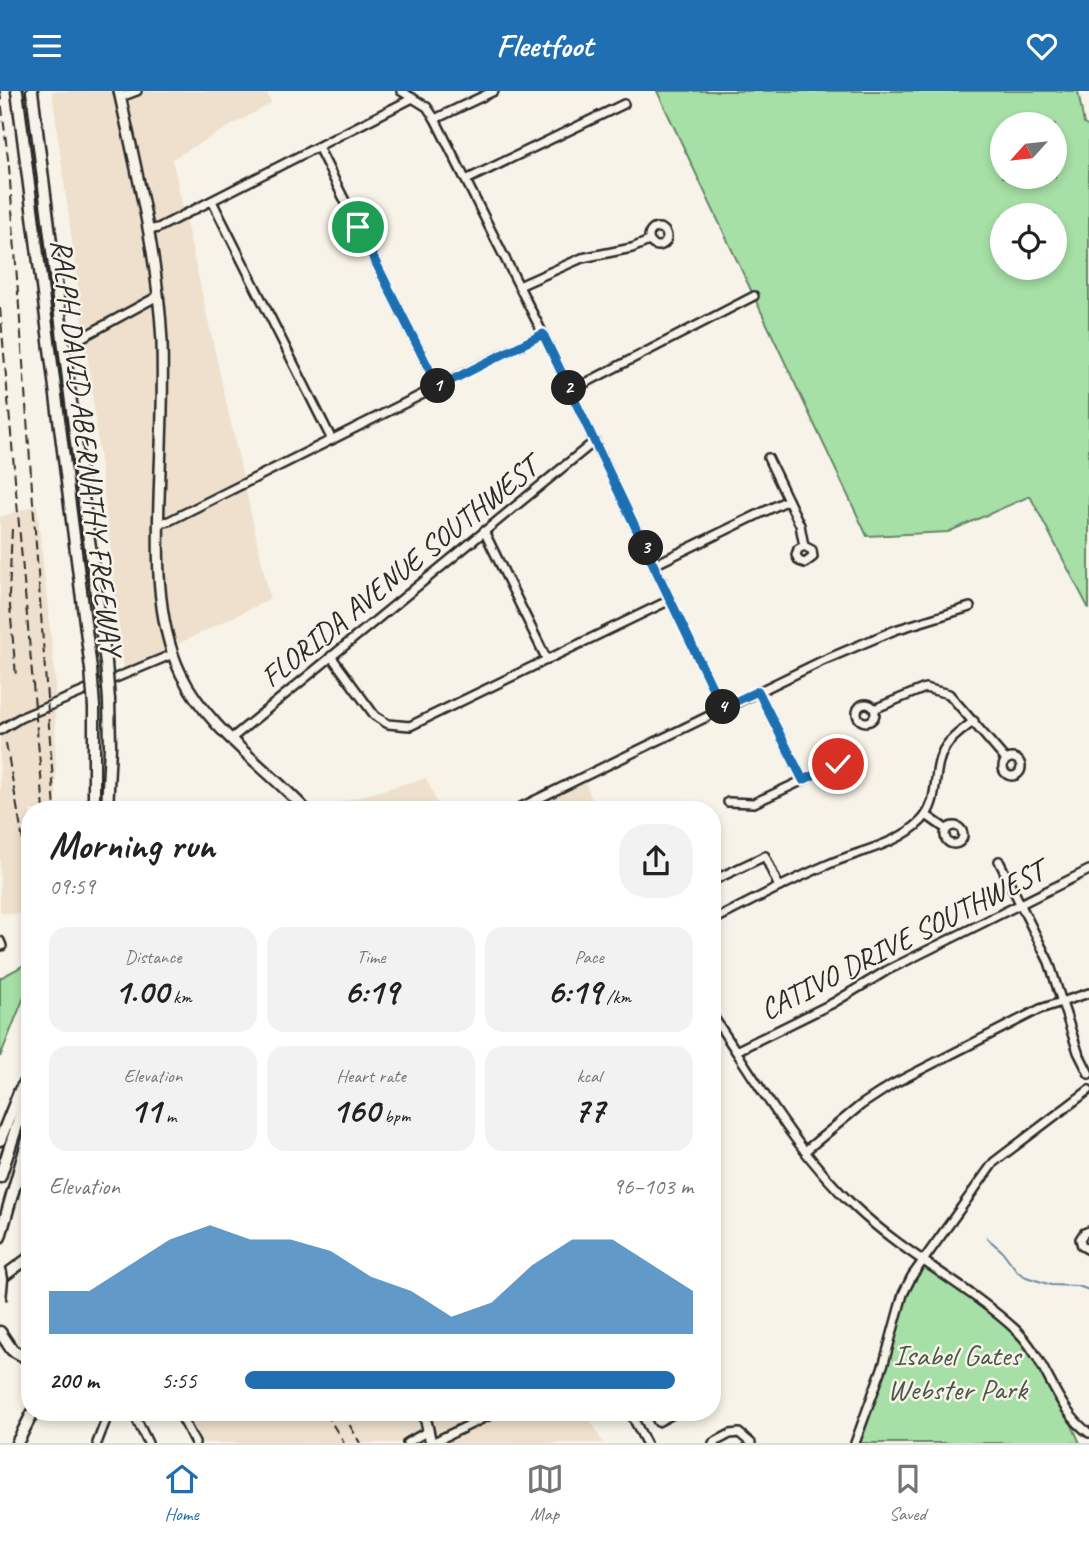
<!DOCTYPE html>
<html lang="en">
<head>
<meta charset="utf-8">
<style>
  body { margin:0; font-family:Caveat,sans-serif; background:#f2f2f2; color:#222; height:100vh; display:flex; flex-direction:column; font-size:26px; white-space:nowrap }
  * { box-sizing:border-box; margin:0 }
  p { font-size:23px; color:#767676 }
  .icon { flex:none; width:38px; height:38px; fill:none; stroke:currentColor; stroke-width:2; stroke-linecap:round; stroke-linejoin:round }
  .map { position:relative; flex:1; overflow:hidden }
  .drawer { position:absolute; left:21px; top:710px; width:700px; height:620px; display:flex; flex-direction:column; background:#fff; border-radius:28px; box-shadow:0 4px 10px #0003 }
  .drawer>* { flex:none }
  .needle { width:46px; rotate:243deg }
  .controls { position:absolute; left:990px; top:21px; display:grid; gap:14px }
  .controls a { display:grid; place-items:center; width:77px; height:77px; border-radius:50%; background:#fff; box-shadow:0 4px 10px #0003; font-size:35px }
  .pin { position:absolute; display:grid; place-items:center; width:60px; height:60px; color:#fff; margin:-30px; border:4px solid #fff; border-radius:50%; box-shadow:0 2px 7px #0007 }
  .km { position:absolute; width:35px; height:35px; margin:-18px; border-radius:50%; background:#222; color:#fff; font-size:19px; line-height:35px; text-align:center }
  .round { display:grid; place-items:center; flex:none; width:74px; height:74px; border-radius:28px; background:#f2f2f2 }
  .headline { display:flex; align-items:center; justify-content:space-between; height:119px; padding:0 28px }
  h1 { font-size:38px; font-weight:700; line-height:52px }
  .metrics { display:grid; grid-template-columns:repeat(3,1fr); gap:10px; height:119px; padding:7px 28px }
  .metrics div { display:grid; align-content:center; border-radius:18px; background:#f2f2f2; text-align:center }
  .metrics b { font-size:35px; font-weight:700 }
  .metrics small { font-size:19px; font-weight:400 }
  .metrics p { font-size:19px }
  .chart { height:196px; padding:14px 28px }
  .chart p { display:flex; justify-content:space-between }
  .chart svg { width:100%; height:126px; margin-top:7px; fill:#1f6fb2; opacity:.7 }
  ul { padding:0 28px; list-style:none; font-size:23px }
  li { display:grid; grid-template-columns:112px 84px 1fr; align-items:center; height:52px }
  li i { height:18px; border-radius:9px; background:#1f6fb2 }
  header { display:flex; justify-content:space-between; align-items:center; height:91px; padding:0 28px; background:#1f6fb2; color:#fff; font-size:32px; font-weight:700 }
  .menu { display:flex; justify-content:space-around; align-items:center; height:98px; border-top:2px solid #e0e0e0; background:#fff; font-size:19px; color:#767676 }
  .menu a { display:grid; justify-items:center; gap:4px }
  .menu .active { color:#1f6fb2 }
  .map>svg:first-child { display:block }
  .built { fill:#eee0cc }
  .green { fill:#a6e0a6; stroke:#688668; stroke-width:2; fill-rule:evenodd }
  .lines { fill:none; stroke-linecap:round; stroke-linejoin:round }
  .stream { stroke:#6b8aa4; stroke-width:2 }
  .minor-casing { stroke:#2b2b2b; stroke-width:12 }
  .major-casing { stroke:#2b2b2b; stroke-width:14 }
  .highway-casing { stroke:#2b2b2b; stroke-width:15 }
  .minor { stroke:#f7f3e8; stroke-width:7 }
  .major { stroke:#f7f3e8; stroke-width:9 }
  .highway { stroke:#f7f3e8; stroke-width:10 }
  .rail { stroke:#2b2b2b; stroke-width:2; stroke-dasharray:10 5; stroke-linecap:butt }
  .highway-bridge-casing { stroke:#2b2b2b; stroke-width:15; stroke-linecap:butt }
  .highway-bridge { stroke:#f7f3e8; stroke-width:10 }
  .route-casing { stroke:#fff; stroke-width:14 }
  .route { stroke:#1f6fb2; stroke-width:9 }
  .labels { text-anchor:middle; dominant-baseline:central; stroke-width:5; stroke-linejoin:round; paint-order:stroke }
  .street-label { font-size:30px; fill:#2b2b2b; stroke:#f7f3e8 }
  .park-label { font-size:30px; fill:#4a584a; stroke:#f7f3e8 }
</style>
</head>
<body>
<header><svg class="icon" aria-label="menu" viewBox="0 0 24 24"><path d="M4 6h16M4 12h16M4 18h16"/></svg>Fleetfoot<svg class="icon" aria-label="heart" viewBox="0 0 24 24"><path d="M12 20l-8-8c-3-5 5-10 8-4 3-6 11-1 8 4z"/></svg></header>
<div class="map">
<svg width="1089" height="1352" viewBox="0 0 1089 1352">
  <rect width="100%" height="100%" fill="#f7f3e8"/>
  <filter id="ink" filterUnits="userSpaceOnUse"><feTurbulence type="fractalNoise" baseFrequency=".0143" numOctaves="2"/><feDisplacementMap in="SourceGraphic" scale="14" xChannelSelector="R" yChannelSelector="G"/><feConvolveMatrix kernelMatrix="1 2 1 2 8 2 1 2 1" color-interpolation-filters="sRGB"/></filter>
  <g filter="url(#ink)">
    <!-- built -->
    <g class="built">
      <polygon points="52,0 266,0 271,12 172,68 270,508 124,579 92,300"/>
      <polygon points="37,414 55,585 56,719 30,719 30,824 0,822 0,426"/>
      <polygon points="426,687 440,719 311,719"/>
      <polygon points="585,691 596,719 524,719"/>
      <polygon points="178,1321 586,1321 603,1352 194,1352"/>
    </g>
    <!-- green -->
    <g class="green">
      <path d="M657,0H1078L1084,33L1089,36V518L1030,405L948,441L867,445ZM1003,33H1055V86H1003ZM1003,124H1055V177H1003Z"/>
      <polygon points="30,871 30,891 0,966 0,887"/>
      <polygon points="925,1169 1002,1226 1036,1255 1080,1352 857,1352 903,1214"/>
    </g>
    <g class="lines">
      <!-- stream -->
      <polyline class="stream" points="987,1147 1002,1160 1018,1181 1026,1186 1051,1194 1078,1195 1089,1199"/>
      <defs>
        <g id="minor">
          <polyline points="401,0 427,16 435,28 543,243 722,617"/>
          <polyline points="121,6 137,0"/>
          <polyline points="435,28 494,0"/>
          <polyline points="318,56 438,296"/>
          <polyline points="466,89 624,13"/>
          <polyline points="212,110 332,349"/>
          <circle cx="658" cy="146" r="9"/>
          <polyline points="148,139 158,137 413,7"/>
          <polyline points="519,195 582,167 632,157 649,150"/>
          <polyline points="81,247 158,205"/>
          <polyline points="570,300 754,205"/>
          <polyline points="768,367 800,434 804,455 812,459 813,466 805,472 799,470 796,464 798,458 804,455"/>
          <polyline points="158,432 169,430 543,243"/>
          <polyline points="484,440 547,569"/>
          <polyline points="654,474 788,409"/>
          <polyline points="331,565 375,625 388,633 410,635 670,509"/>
          <polyline points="758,600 803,689"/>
          <circle cx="866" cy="622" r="9"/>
          <polyline points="874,618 925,597 949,603 1006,669"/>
          <polyline points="0,639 20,627 173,563"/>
          <polyline points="232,647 595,350"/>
          <circle cx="1012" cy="676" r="9"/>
          <polyline points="728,711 754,712 838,673"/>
          <polyline points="515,719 822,570 895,539 970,516"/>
          <polyline points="926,724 946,738"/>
          <circle cx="954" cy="744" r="9"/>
          <polyline points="999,770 1049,871 1078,961 1089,983"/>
          <polyline points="712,790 765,765 779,796"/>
          <path d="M712,830C751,810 789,790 829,773C859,760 897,754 921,730C942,709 930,678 946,655C953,645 964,638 974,630"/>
          <polyline points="0,850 2,855"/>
          <path d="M712,924C757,990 797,1062 855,1116C904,1163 966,1193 1016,1239C1047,1268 1054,1317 1089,1342"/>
          <polyline points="736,960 833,912 886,880 1089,779"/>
          <polyline points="805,1060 861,1014 893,993 1040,918 1089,902"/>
          <polyline points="1089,1140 1084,1142 1080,1148 1082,1155 1089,1159"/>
          <polyline points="133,1321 148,1352"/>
          <polyline points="179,1321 195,1352"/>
          <polyline points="630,1321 646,1352"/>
          <polyline points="653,1321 658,1331 677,1321"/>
          <polyline points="97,1352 109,1321"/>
          <polyline points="407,1352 428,1340"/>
          <polyline points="432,1352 496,1321"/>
          <polyline points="713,1352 730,1343 739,1342 751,1352"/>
          <polyline points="855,1352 884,1272 903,1203 912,1185 994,1071 1089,999"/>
        </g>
        <g id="major">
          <path d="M119,0C137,83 158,166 162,251C163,294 162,336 160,379C158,443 152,523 181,583C208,638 265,675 306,719"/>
          <polyline points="0,1188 30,1166"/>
          <polyline points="424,1321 431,1352"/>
        </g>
        <g id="highway">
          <polyline points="17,0 91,578"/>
          <polyline points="32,0 81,391 106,572"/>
          <polyline points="94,616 94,719"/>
          <polyline points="107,719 110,655 109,609"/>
          <polyline points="0,1049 20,999 30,985"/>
          <polyline points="0,1086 30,995"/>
          <polyline points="0,1146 30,1041"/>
          <polyline points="0,1241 12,1259 30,1269"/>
          <polyline points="17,1352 33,1321"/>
        </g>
      </defs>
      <!-- minor casing -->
      <use href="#minor" class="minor-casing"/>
      <!-- major casing -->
      <use href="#major" class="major-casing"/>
      <!-- highway casing -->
      <use href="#highway" class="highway-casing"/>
      <!-- minor -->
      <use href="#minor" class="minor"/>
      <!-- major -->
      <use href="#major" class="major"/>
      <!-- highway -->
      <use href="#highway" class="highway"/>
      <!-- rail -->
      <g class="rail">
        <polyline points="0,0 9,76 55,719"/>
        <polyline points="0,217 44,719"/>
        <polyline points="12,438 9,504 16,585"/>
        <polyline points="6,652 23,750 30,776"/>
        <polyline points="325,1321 344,1352"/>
        <polyline points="342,1321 360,1352"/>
      </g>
      <defs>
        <g id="highway-bridge">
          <polyline points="106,572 109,609"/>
          <polyline points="91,578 94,616"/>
          <polyline points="0,1178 2,1188 0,1209"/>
        </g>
      </defs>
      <!-- highway-bridge casing -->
      <use href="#highway-bridge" class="highway-bridge-casing"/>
      <!-- highway-bridge -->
      <use href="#highway-bridge" class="highway-bridge"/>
    </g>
  </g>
  <g class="lines" filter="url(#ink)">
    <defs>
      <polyline id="route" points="358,136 438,296 543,243 722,617 758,600 803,689 838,673"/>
    </defs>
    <!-- route casing -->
    <use href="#route" class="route-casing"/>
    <!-- route -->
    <use href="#route" class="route"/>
  </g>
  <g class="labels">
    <!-- street labels -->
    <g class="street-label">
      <text transform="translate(87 356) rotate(83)">RALPH DAVID ABERNATHY FREEWAY</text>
      <text transform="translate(399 481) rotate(-39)">FLORIDA AVENUE SOUTHWEST</text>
      <text transform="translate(902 849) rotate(-27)">CATIVO DRIVE SOUTHWEST</text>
    </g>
    <!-- park labels -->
    <g class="park-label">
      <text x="957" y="1264">Isabel Gates<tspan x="957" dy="34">Webster Park</tspan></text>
    </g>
  </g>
</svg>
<div class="controls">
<a><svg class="needle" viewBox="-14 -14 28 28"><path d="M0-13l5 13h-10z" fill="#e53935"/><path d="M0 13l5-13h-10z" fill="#767676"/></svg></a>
<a><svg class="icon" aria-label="locate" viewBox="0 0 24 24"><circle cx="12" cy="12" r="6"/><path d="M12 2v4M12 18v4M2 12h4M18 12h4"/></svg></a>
</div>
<div class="pin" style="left:358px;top:136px;background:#1e9e55"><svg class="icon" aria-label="arrive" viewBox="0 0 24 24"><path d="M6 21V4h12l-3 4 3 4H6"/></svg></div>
<div class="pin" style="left:838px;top:673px;background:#d93025"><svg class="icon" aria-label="check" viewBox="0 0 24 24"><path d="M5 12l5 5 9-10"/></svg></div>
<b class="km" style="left:438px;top:295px">1</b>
<b class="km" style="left:569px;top:297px">2</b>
<b class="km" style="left:646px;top:457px">3</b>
<b class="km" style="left:723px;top:616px">4</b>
<section class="drawer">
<div class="headline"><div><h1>Morning run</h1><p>09:59</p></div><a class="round"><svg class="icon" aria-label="share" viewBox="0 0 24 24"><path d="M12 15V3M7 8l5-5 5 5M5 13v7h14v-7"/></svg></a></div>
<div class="metrics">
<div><p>Distance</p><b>1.00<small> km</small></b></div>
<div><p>Time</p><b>6:19</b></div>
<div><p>Pace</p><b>6:19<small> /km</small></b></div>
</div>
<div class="metrics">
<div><p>Elevation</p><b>11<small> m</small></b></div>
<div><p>Heart rate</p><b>160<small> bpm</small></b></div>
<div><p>kcal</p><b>77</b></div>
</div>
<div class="chart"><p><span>Elevation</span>96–103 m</p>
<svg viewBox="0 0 160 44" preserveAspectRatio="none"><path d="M0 44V29L10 29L20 20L30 11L40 6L50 11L60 11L70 15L80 24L90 29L100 38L110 33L120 20L130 11L140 11L150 20L160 29V44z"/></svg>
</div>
<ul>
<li><b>200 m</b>5:55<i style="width:96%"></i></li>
</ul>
</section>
</div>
<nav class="menu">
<a class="active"><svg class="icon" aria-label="home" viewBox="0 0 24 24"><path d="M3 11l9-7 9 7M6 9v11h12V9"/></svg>Home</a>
<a><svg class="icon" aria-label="map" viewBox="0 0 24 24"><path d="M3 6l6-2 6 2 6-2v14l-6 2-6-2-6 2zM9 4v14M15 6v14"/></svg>Map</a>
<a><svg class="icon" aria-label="saved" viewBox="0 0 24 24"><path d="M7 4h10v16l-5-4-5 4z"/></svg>Saved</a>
</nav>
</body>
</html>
